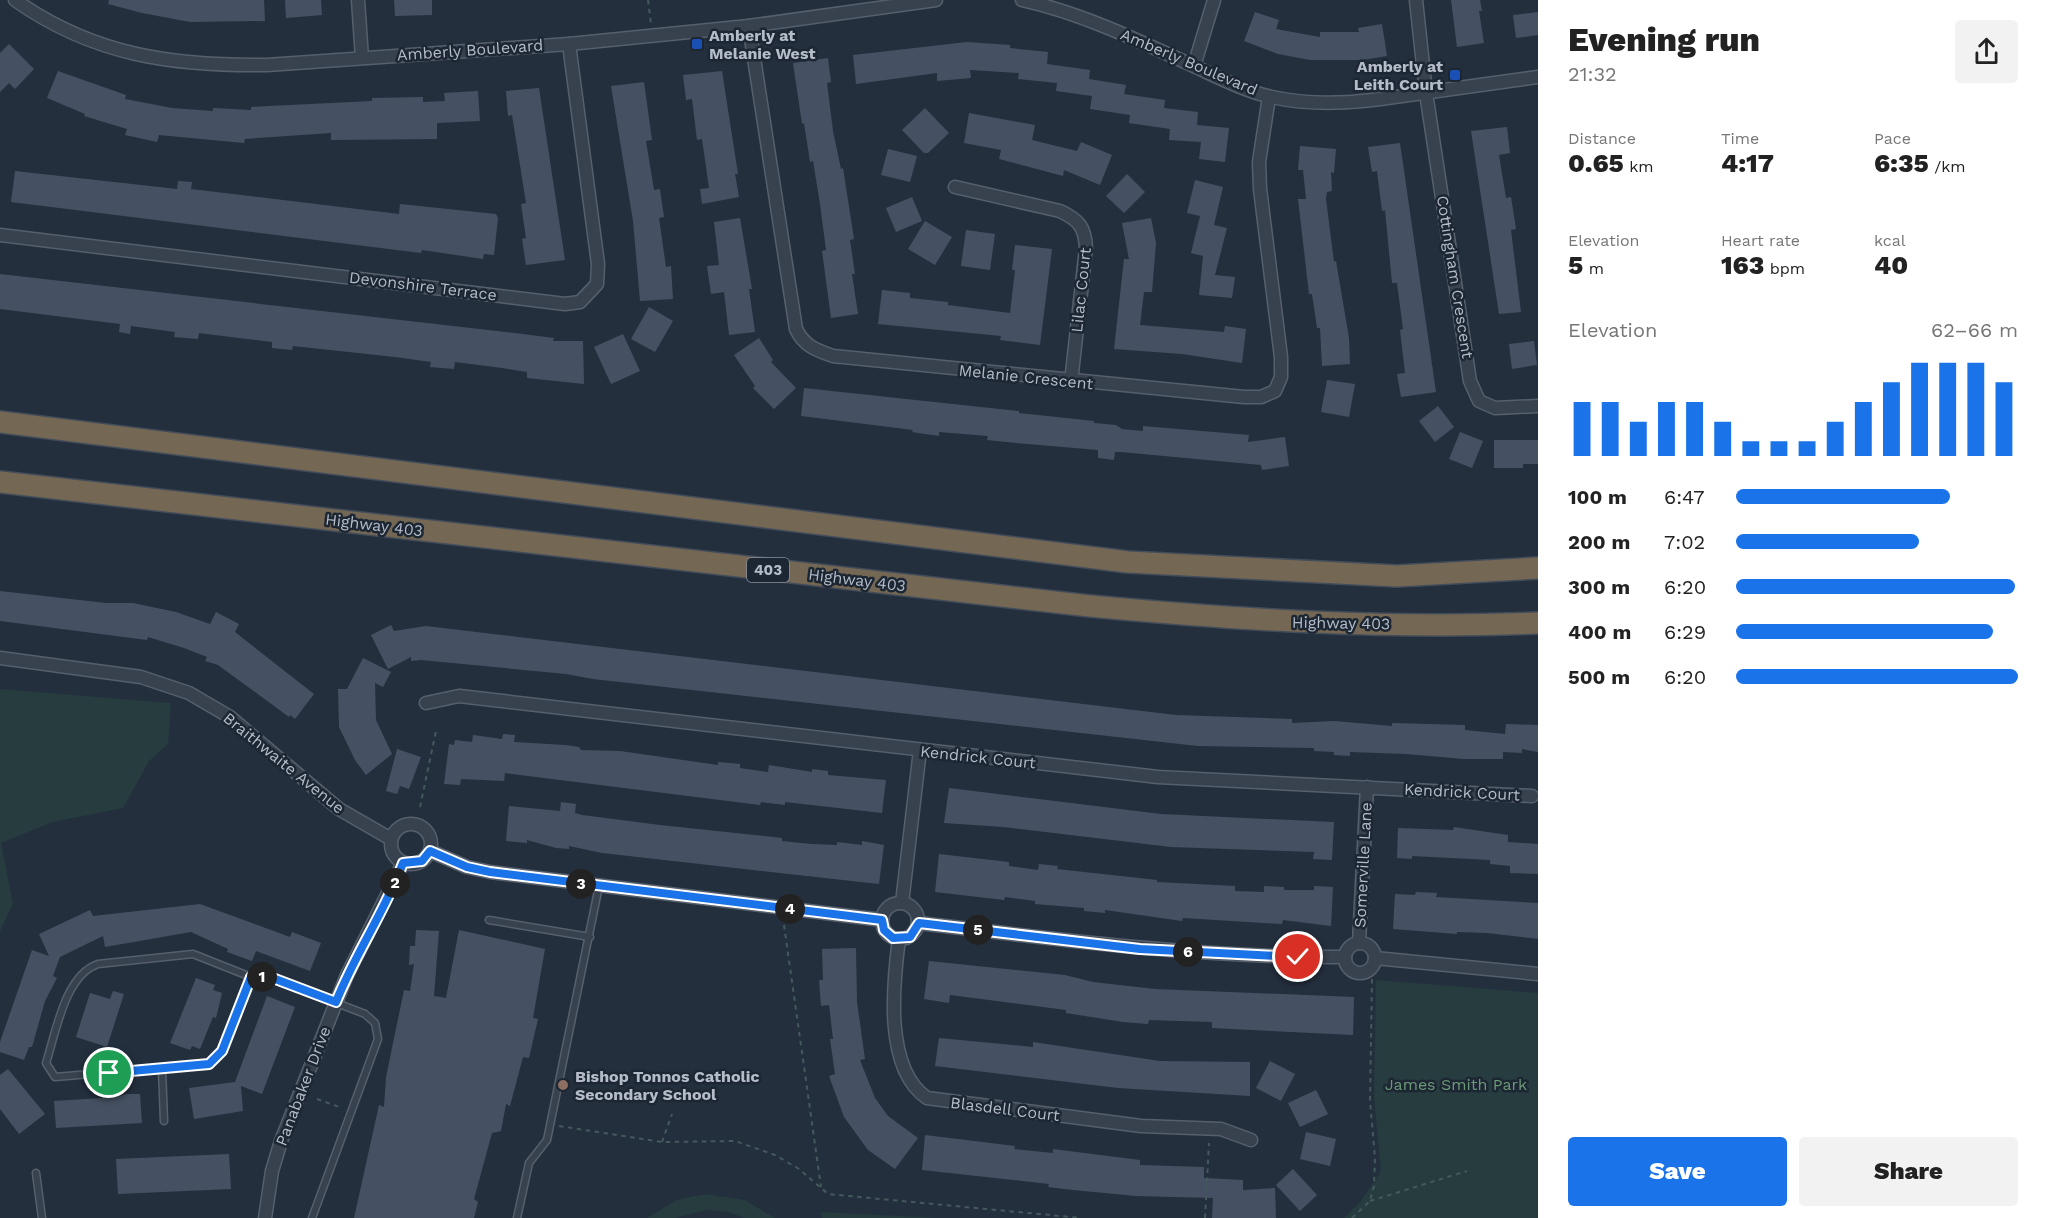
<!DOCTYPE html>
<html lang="en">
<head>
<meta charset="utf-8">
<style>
  body { margin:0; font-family:"Work Sans",sans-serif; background:#f2f2f2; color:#222; height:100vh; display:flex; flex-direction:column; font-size:22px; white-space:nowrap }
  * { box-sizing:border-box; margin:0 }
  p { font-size:20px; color:#767676 }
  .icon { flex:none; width:33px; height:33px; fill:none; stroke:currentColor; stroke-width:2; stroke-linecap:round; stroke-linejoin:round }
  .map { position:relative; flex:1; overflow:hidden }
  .panel { display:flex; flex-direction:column; background:#fff; width:510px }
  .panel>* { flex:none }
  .pin { position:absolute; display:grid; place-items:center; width:51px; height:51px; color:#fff; margin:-26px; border:3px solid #fff; border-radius:50%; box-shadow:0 2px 6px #0007 }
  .km { position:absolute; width:30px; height:30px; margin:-15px; border-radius:50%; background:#222; color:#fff; font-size:16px; line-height:30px; text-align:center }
  .round { display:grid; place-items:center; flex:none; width:63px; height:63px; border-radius:6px; background:#f2f2f2 }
  .overview { display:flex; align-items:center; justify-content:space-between; height:102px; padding:0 30px }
  h1 { font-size:33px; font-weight:800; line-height:45px }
  .figures { display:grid; grid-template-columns:repeat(3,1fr); gap:9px; height:102px; padding:6px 30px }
  .figures div { display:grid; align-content:center }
  .figures b { font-size:26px; font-weight:800 }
  .figures small { font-size:16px; font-weight:400 }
  .figures p { font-size:16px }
  .chart { height:168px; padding:12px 30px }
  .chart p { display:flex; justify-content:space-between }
  .chart svg { width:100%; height:108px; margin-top:6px; stroke:#1a73e8; stroke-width:6 }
  .cta { display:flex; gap:12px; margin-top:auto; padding:12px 30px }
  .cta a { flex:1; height:69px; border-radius:6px; background:#1a73e8; color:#fff; font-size:24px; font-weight:800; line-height:69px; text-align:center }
  .cta a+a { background:#f2f2f2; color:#222 }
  ul { padding:0 30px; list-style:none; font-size:20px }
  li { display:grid; grid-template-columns:96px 72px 1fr; align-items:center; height:45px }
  li i { height:15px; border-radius:8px; background:#1a73e8 }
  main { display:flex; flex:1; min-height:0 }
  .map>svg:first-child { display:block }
  .green { fill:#263c3f }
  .building { fill:#455162 }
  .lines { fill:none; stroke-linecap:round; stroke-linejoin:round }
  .lane-casing { stroke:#565f6c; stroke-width:9 }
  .street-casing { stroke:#565f6c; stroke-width:15 }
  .highway-casing { stroke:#434c59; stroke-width:24 }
  .path { stroke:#44595c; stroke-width:2; stroke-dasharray:4.5 4.5; stroke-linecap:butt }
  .lane { stroke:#38414e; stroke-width:6 }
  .street { stroke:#38414e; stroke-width:12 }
  .highway { stroke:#746855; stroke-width:21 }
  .route-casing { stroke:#fff; stroke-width:12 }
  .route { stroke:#1a73e8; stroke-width:8 }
  .transit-dot { fill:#1a4fb4; stroke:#1d2633; stroke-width:2 }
  .education-dot { fill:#8d6e63; stroke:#1d2633; stroke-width:2 }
  .labels { text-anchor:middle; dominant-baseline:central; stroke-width:5; stroke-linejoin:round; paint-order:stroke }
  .shield { fill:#1d2633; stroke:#878f9c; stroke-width:1.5 }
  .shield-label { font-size:15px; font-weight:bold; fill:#b4bcc9 }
  .poi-label { font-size:16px; font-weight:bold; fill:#b4bcc9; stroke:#1d2633; text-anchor:start }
  .street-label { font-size:16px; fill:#b4bcc9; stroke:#1d2633 }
  .park-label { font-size:16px; fill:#6b9a76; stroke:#1d2633 }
</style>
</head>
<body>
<main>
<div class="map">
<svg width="1538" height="1218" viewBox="0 0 1538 1218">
  <rect width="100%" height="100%" fill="#242f3e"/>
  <!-- green -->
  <g class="green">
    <polygon points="0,689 171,703 168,744 149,761 123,808 53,822 1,843 13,904 0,931"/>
    <polygon points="1376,980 1538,993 1538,1218 1344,1218 1361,1201 1381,1171 1374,1098"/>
    <polygon points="705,1194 745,1200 775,1218 745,1218 728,1212 706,1210 675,1218 647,1218 677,1200"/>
    <polygon points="821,1212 940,1218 822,1218"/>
  </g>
  <!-- building -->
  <g class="building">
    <polygon points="109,0 264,0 265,21 190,22 142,13 108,4"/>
    <polygon points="285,0 321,0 322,15 286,18"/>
    <polygon points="394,0 432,0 432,15 395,16"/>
    <polygon points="1451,0 1480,0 1482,11 1479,11 1484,43 1457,47"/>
    <polygon points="1255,12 1279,20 1276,29 1320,37 1320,32 1359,32 1358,28 1382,24 1387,56 1362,60 1310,60 1278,54 1244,41"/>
    <polygon points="1538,12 1538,35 1516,38 1513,15"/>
    <polygon points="967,42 1010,45 1010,48 1048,52 1047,64 1090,70 1089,79 1126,85 1124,94 1165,100 1164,108 1198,112 1197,125 1229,128 1225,162 1199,159 1201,142 1169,140 1170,129 1129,123 1130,115 1090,109 1092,96 1056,91 1057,83 1018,79 1019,73 970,70 971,78 937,81 937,73 856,84 853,55"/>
    <polygon points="9,44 34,69 15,89 9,83 0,92 0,53"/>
    <polygon points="828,58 831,82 827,83 833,131 841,169 843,168 854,239 850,240 855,274 852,274 858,314 831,318 822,251 826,250 820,204 813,161 810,162 804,123 802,124 793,63"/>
    <polygon points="58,71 126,95 125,99 172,108 213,111 213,108 251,110 251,107 372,101 372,98 423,97 423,102 445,101 444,93 478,91 480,121 437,123 437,139 331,140 331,133 245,139 244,143 159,135 157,142 125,135 127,129 84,116 85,114 47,98"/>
    <polygon points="722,71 738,174 735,174 739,197 702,204 700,189 709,188 702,139 697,140 692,99 686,100 683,75"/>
    <polygon points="644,82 652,140 646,141 654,190 660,189 664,217 659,218 666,267 671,266 673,299 640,301 633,221 611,86"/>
    <polygon points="539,88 565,260 526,265 522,239 526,238 521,204 526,203 512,115 508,116 506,91"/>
    <polygon points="925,108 949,133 928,153 924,153 902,130"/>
    <polygon points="969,113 1035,125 1032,140 1077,151 1081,142 1112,155 1100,185 1064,170 1063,176 999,159 1001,150 964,143"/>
    <polygon points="1507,127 1510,153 1499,155 1506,198 1511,197 1516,229 1511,230 1521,312 1499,314 1471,131"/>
    <polygon points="1400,143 1436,392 1401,397 1397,374 1405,373 1400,330 1403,329 1397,283 1392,283 1385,210 1382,211 1377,171 1372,172 1368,147"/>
    <polygon points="1300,146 1336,149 1334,173 1331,172 1332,191 1327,192 1326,199 1334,262 1336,261 1349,338 1350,364 1322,366 1320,328 1317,328 1312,294 1309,294 1298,199 1306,199 1303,170 1298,170"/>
    <polygon points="888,149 917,156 910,182 881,175"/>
    <polygon points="15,171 177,189 178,181 192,182 191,189 399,214 400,204 496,214 498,218 494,255 484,254 483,259 422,250 421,253 11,202"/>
    <polygon points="1127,174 1145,192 1124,213 1106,196"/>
    <polygon points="1195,180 1223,187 1214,225 1227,228 1215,275 1235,277 1232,298 1199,295 1203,256 1191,253 1200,216 1187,213"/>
    <polygon points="912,197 922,221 896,232 886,208"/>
    <polygon points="740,218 752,289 749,289 755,332 729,335 724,292 711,294 707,266 719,265 714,222"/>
    <polygon points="1151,218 1156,243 1152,292 1144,292 1140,325 1224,332 1225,326 1246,329 1242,363 1182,354 1114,349 1124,259 1129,259 1122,223"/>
    <polygon points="925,221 952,237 935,265 908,249"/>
    <polygon points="966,230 995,234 990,270 961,266"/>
    <polygon points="1015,245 1052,249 1040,345 1000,340 1001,336 878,324 882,290 910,293 910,298 948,302 948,305 1010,313 1015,270 1012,270"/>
    <polygon points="0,274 523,334 554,338 553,341 583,341 584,384 527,378 527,372 495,367 455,362 454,369 430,367 431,362 395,357 293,346 292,350 272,348 272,342 239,338 199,333 198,339 174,337 175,332 131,326 130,334 119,332 120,324 0,309"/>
    <polygon points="649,307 673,321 655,352 631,339"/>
    <polygon points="623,334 640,371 611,384 594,347"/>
    <polygon points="759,338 773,360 771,362 796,388 774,409 753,388 755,386 734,355"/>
    <polygon points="1534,341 1537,365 1512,369 1509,344"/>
    <polygon points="1327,380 1355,384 1349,417 1321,412"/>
    <polygon points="804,388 1019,411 1019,413 1094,421 1094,423 1116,425 1122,429 1143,431 1143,426 1249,435 1248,442 1285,437 1289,466 1262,470 1261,465 1121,452 1115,452 1114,460 1098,458 1098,450 1016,443 987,440 988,436 939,432 939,436 912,432 913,430 801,416"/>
    <polygon points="1438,406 1454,427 1435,442 1419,421"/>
    <polygon points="1460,432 1483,441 1472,468 1449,459"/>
    <polygon points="1494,440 1538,440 1538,464 1523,464 1523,468 1494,468"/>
    <polygon points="0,591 106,603 133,603 176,612 210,624 216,612 239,624 235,632 314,694 295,719 290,715 289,717 218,665 205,661 207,657 184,648 148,637 147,640 0,621"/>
    <polygon points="391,625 394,631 426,626 1176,715 1292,719 1292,723 1334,721 1392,726 1392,723 1465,725 1465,730 1505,734 1506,724 1538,725 1538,752 1522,749 1522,753 1503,752 1503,759 1464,759 1406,754 1350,752 1350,756 1334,755 1334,752 1314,751 1314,748 1198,746 593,679 566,674 421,660 411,661 411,657 388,669 371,635"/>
    <polygon points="363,658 391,672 383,687 375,683 376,720 392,754 366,775 355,760 339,727 338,689 347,689"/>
    <polygon points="503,734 515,735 514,742 565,745 579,747 581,750 620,751 718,765 718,762 740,764 740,768 768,772 769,765 812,772 812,769 828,771 828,775 886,780 882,813 785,802 785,805 761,802 760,805 505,773 504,781 461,779 460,785 444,784 449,744 454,745 455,740 472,742 473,735 502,739"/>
    <polygon points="397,749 421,757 409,789 400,786 397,794 386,791"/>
    <polygon points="949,788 1161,814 1334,822 1332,860 1313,859 1314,852 1171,847 1003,827 944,823"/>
    <polygon points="561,802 576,804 575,813 582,815 660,825 782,838 782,841 811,844 837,845 837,842 862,845 862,841 884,845 879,884 602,853 569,846 569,849 556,848 527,840 527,843 506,841 509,806 560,811"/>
    <polygon points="1454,827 1508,835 1508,842 1538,844 1538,874 1510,873 1510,866 1490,864 1490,860 1412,856 1412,859 1397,858 1398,828 1453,830"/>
    <polygon points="939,854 1009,862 1009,866 1038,870 1039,864 1058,866 1057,869 1157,880 1157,882 1235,886 1235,891 1264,892 1264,886 1284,887 1284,890 1314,890 1314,886 1333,887 1331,926 1283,920 1282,924 1183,918 1182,921 1105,910 1105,913 1084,911 1084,908 1035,904 1035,901 1005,897 1004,900 935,892"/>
    <polygon points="1416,892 1437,893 1436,897 1538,903 1538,939 1487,933 1457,932 1457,934 1393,929 1395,894 1415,895"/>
    <polygon points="200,904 290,937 292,932 321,943 310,971 256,951 252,961 227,952 228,949 191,932 105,947 103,936 60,957 53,976 57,978 45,1001 32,1047 29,1047 24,1060 0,1052 0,1042 32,950 49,956 39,934 90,910 93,916"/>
    <polygon points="416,930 439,931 434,996 446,998 459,930 545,949 533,1018 538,1019 529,1058 523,1057 510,1106 506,1104 501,1131 492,1133 474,1199 478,1202 474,1218 354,1218 379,1105 384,1107 386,1077 404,990 410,991 414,964 409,965 410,946 415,946"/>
    <polygon points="856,948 857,1002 865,1059 860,1060 875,1098 888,1116 918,1138 895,1169 868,1150 844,1117 829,1076 835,1074 830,1039 833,1039 829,1005 821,1006 819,980 823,980 822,949"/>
    <polygon points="929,961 1065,975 1093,982 1155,989 1354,997 1353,1035 1212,1028 1212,1022 1149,1020 1148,1024 1123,1022 1066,1013 1066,1010 950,995 949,1003 924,999"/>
    <polygon points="196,978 215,985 213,990 222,993 216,1018 213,1017 200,1049 192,1046 190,1050 170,1043"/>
    <polygon points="113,991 124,994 107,1047 76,1037 90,993 110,999"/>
    <polygon points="267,996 295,1007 262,1094 241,1086 243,1111 194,1119 189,1088 235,1082"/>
    <polygon points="939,1038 1033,1047 1033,1042 1160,1061 1250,1062 1250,1096 1118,1088 935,1066"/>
    <polygon points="1270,1061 1295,1074 1281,1101 1256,1088"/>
    <polygon points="8,1069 45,1114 19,1134 0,1109 0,1075"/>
    <polygon points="1316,1090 1328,1114 1300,1127 1288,1103"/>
    <polygon points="126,1094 140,1094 142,1123 56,1128 54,1101 117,1097"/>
    <polygon points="1306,1132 1336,1139 1330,1166 1300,1159"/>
    <polygon points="925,1135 1015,1146 1014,1149 1053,1153 1053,1149 1140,1160 1140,1165 1204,1167 1204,1178 1243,1180 1243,1190 1275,1188 1276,1218 1212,1218 1213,1198 1136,1196 1073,1190 1048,1187 1049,1184 922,1170"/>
    <polygon points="229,1154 231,1189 118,1194 116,1159"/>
    <polygon points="1293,1169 1317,1195 1300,1211 1276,1185"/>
  </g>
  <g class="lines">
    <defs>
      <g id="lane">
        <polyline points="489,920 590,937"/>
        <path d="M251,977L222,1051L209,1064L55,1077L46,1063C56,1032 65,975 98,964L193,954L251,977H270L365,1014L375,1023L378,1039L312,1218"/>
        <polyline points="162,1069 164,1121"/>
        <polyline points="36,1173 42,1218"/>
        <polyline points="517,1218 529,1163 547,1140 599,886"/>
      </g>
      <g id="street">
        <path d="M15,0C94,56 174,66 267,65L569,44L749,26L936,0"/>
        <polyline points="358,0 362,58"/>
        <path d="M1022,0C1080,13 1133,38 1187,63C1214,75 1243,91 1272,97C1326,109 1376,100 1430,92C1466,87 1502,82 1538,77"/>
        <polyline points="1416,0 1426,93 1470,381 1479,401 1495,408 1538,406"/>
        <path d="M749,26L796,329C804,346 816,350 833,356L1244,397H1261L1275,391L1281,377V357L1260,189L1259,162L1269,97"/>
        <polyline points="1194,66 1214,0"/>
        <path d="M955,187L1060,211C1079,220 1085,227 1086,248L1071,382"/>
        <polyline points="0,235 565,304 580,302 597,284 598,264 569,44"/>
        <polyline points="0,658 141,677 189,693 230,717 339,809 391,839"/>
        <polyline points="426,703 459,696 1158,777 1532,796"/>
        <circle cx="411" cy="844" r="20"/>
        <polyline points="430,851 467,867 490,872 882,920"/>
        <circle cx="900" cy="921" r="18"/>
        <polyline points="902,903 920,750"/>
        <path d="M919,923C1061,940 1202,958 1345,957"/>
        <path d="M899,939C893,984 884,1069 927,1098L1141,1126L1221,1129L1251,1140"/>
        <polyline points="1359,943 1367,787"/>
        <circle cx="1360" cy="958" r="15"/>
        <polyline points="1375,958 1538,974"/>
        <polyline points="265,1218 272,1171 281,1141 347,975 403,863"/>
      </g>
      <g id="highway">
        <polyline points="0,422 1128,562 1397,576 1538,568"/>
        <path d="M0,482L1090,606C1239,620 1388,629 1538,623"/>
      </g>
    </defs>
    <!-- lane casing -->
    <use href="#lane" class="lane-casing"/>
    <!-- street casing -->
    <use href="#street" class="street-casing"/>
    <!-- highway casing -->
    <use href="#highway" class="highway-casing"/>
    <!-- path -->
    <g class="path">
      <polyline points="648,0 651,24"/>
      <polyline points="420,807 436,731"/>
      <polyline points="784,925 821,1187"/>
      <polyline points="317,1099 342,1108"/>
      <polyline points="559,1126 662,1142 735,1141 775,1155 799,1169 828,1194 1081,1218"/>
      <polyline points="662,1142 672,1114"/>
      <polyline points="1370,1201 1467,1171"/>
      <polyline points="1205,1218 1209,1143"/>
      <polyline points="1352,1218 1370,1201 1374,1186 1375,1158 1370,1101 1372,978"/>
    </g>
    <!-- lane -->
    <use href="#lane" class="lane"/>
    <!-- street -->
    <use href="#street" class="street"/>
    <!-- highway -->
    <use href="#highway" class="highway"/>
  </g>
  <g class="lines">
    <defs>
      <path id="route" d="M109,1073L209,1064L222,1051L251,977H270L336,1002C355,954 385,911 403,863L422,861L430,851L467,867L490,872L882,920L884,930L893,938L910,937L919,923L1140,949L1298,957"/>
    </defs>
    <!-- route casing -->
    <use href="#route" class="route-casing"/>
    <!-- route -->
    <use href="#route" class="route"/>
  </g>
  <!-- markers -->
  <g class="transit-dot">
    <rect x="691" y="38" width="12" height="12" rx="3"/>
    <rect x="1449" y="69" width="12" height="12" rx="3"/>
  </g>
  <circle class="education-dot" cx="563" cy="1085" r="6"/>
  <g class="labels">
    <!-- shield labels -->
    <rect class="shield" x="747" y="558" width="42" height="24" rx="4.5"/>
    <g class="shield-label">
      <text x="768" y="570">403</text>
    </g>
    <!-- poi labels -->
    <g class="poi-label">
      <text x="709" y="35">Amberly at<tspan x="709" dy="18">Melanie West</tspan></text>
      <text x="1443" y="66" text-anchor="end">Amberly at<tspan x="1443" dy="18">Leith Court</tspan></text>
      <text x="575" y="1076">Bishop Tonnos Catholic<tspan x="575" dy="18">Secondary School</tspan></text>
    </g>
    <!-- street labels -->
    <g class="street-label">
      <text transform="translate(470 50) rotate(-4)">Amberly Boulevard</text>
      <text transform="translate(1189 62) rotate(23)">Amberly Boulevard</text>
      <text transform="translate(1455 277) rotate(81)">Cottingham Crescent</text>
      <text transform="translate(423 286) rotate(7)">Devonshire Terrace</text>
      <text transform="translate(1081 290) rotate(-84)">Lilac Court</text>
      <text transform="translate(1026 377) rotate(6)">Melanie Crescent</text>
      <text transform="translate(374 525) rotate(7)">Highway 403</text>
      <text transform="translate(857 580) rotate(7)">Highway 403</text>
      <text transform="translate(1341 623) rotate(1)">Highway 403</text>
      <text transform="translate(978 757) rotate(6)">Kendrick Court</text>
      <text transform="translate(284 763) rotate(39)">Braithwaite Avenue</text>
      <text transform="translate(1462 792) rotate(3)">Kendrick Court</text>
      <text transform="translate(1363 865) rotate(-87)">Somerville Lane</text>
      <text transform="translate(303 1086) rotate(-69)">Panabaker Drive</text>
      <text transform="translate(1005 1109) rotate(7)">Blasdell Court</text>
    </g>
    <!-- park labels -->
    <g class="park-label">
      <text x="1456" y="1084">James Smith Park</text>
    </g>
  </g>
</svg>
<div class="pin" style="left:109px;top:1073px;background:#1e9e55"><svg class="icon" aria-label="arrive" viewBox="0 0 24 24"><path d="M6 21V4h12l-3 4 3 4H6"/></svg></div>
<div class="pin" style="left:1298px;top:957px;background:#d93025"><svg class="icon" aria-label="check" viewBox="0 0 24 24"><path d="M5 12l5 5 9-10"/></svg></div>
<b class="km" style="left:262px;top:977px">1</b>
<b class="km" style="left:395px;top:883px">2</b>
<b class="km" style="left:581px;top:884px">3</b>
<b class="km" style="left:790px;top:909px">4</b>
<b class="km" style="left:978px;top:930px">5</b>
<b class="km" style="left:1188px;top:952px">6</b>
</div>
<section class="panel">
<div class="overview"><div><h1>Evening run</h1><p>21:32</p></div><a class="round"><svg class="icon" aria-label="share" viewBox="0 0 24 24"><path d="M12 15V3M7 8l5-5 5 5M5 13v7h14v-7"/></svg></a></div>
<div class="figures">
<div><p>Distance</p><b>0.65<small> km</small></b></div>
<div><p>Time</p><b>4:17</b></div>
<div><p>Pace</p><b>6:35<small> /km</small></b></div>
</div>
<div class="figures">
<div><p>Elevation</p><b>5<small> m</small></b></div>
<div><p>Heart rate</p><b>163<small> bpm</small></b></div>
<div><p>kcal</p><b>40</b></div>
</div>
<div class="chart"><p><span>Elevation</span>62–66 m</p>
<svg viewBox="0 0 160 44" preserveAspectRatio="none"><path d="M5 44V22M15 44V22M25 44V30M35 44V22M45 44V22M55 44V30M65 44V38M75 44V38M85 44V38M95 44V30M105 44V22M115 44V14M125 44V6M135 44V6M145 44V6M155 44V14"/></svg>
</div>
<ul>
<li><b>100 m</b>6:47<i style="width:76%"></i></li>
<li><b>200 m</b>7:02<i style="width:65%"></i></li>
<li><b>300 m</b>6:20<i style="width:99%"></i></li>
<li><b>400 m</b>6:29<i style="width:91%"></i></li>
<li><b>500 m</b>6:20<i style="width:100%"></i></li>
</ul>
<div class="cta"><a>Save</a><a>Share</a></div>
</section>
</main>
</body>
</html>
